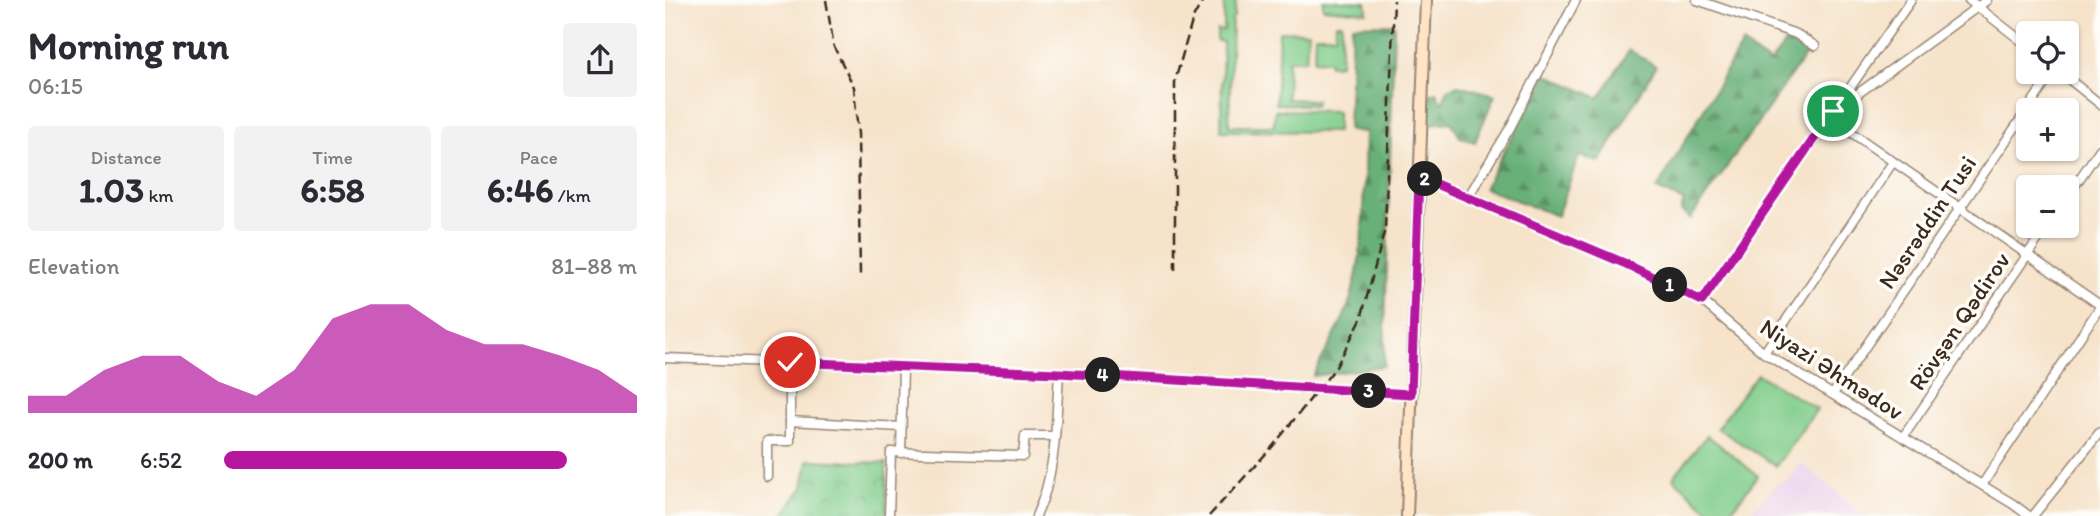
<!DOCTYPE html>
<html lang="en">
<head>
<meta charset="utf-8">
<style>
  body { margin:0; font-family:Itim,sans-serif; background:#f2f2f3; color:#2b2b33; height:100vh; display:flex; flex-direction:column; font-size:26px; white-space:nowrap }
  * { box-sizing:border-box; margin:0 }
  p { font-size:23px; color:#7c7c81 }
  .icon { flex:none; width:38px; height:38px; fill:none; stroke:currentColor; stroke-width:2; stroke-linecap:round; stroke-linejoin:round }
  .map { position:relative; flex:1; overflow:hidden }
  .sheet { display:flex; flex-direction:column; background:#fff; width:665px }
  .sheet>* { flex:none }
  .tools { position:absolute; left:1351px; top:21px; display:grid; gap:14px }
  .tools a { display:grid; place-items:center; width:63px; height:63px; border-radius:7px; background:#fff; box-shadow:0 2px 5px #0004; font-size:35px }
  .pin { position:absolute; display:grid; place-items:center; width:60px; height:60px; color:#fff; margin:-30px; border:4px solid #fff; border-radius:50%; box-shadow:0 2px 7px #0007 }
  .km { position:absolute; width:35px; height:35px; margin:-18px; border-radius:50%; background:#222; color:#fff; font-size:19px; line-height:35px; text-align:center }
  .round { display:grid; place-items:center; flex:none; width:74px; height:74px; border-radius:7px; background:#f2f2f3 }
  .head { display:flex; align-items:center; justify-content:space-between; height:119px; padding:0 28px }
  h1 { font-size:38px; font-weight:700; line-height:52px }
  .figures { display:grid; grid-template-columns:repeat(3,1fr); gap:10px; height:119px; padding:7px 28px }
  .figures div { display:grid; align-content:center; border-radius:7px; background:#f2f2f3; text-align:center }
  .figures b { font-size:35px; font-weight:700 }
  .figures small { font-size:19px; font-weight:400 }
  .figures p { font-size:19px }
  .chart { height:196px; padding:14px 28px }
  .chart p { display:flex; justify-content:space-between }
  .chart svg { width:100%; height:126px; margin-top:7px; fill:#b5179e; opacity:.7 }
  ul { padding:0 28px; list-style:none; font-size:23px }
  li { display:grid; grid-template-columns:112px 84px 1fr; align-items:center; height:52px }
  li i { height:18px; border-radius:9px; background:#b5179e }
  main { display:flex; flex:1; min-height:0 }
  .map>svg:first-child { display:block }
  .built { fill:#ebd1eb }
  .grass { fill:#81cd8c; stroke:#5e7c55; stroke-width:2 }
  .forest { fill:url(#forest-firs); stroke:#526d4b; stroke-width:2 }
  .park { fill:url(#park-crowns); stroke:#5e7c55; stroke-width:2 }
  .lines { fill:none; stroke-linecap:round; stroke-linejoin:round }
  .street-casing { stroke:#988674; stroke-width:11 }
  .secondary-casing { stroke:#988674; stroke-width:14 }
  .street { stroke:#fff; stroke-width:8 }
  .secondary { stroke:#ffe4c6; stroke-width:10 }
  .rail { stroke:#3b2a1e; stroke-width:2.5; stroke-dasharray:10 5; stroke-linecap:butt }
  .route-casing { stroke:#fff; stroke-width:14 }
  .route { stroke:#b5179e; stroke-width:9 }
  .labels { text-anchor:middle; dominant-baseline:central; stroke-width:7; stroke-linejoin:round; paint-order:stroke }
  .street-label { font-size:24px; fill:#3b2a1e; stroke:#fdfcf7 }
</style>
</head>
<body>
<main>
<section class="sheet">
<div class="head"><div><h1>Morning run</h1><p>06:15</p></div><a class="round"><svg class="icon" aria-label="share" viewBox="0 0 24 24"><path d="M12 15V3M7 8l5-5 5 5M5 13v7h14v-7"/></svg></a></div>
<div class="figures">
<div><p>Distance</p><b>1.03<small> km</small></b></div>
<div><p>Time</p><b>6:58</b></div>
<div><p>Pace</p><b>6:46<small> /km</small></b></div>
</div>
<div class="chart"><p><span>Elevation</span>81–88 m</p>
<svg viewBox="0 0 160 44" preserveAspectRatio="none"><path d="M0 44V38L10 38L20 29L30 24L40 24L50 33L60 38L70 29L80 11L90 6L100 6L110 15L120 20L130 20L140 24L150 29L160 38V44z"/></svg>
</div>
<ul>
<li><b>200 m</b>6:52<i style="width:83%"></i></li>
</ul>
</section>
<div class="map">
<svg width="1435" height="516" viewBox="0 0 1435 516">
  <defs>
    <pattern id="forest-firs" width="22" height="20" patternUnits="userSpaceOnUse" patternTransform="scale(1.75)"><rect width="22" height="20" fill="#68b078"/><path d="M5 1l3.5 6h-7zM16 11l3.5 6h-7z" fill="#578f62"/></pattern>
    <pattern id="park-crowns" width="20" height="18" patternUnits="userSpaceOnUse" patternTransform="scale(1.75)"><rect width="20" height="18" fill="#81cd8c"/><path d="M2 6a3 3 0 1 1 6 0M12 15a3 3 0 1 1 6 0" fill="none" stroke="#70b078"/></pattern>
  </defs>
  <rect width="100%" height="100%" fill="#fdfcf7"/>
  <filter id="ink" filterUnits="userSpaceOnUse"><feTurbulence type="fractalNoise" baseFrequency=".0143" numOctaves="2"/><feDisplacementMap in="SourceGraphic" scale="14" xChannelSelector="R" yChannelSelector="G"/><feConvolveMatrix kernelMatrix="1 2 1 2 8 2 1 2 1" color-interpolation-filters="sRGB"/></filter>
  <filter id="wash" filterUnits="userSpaceOnUse"><feTurbulence type="fractalNoise" baseFrequency=".00686" numOctaves="4" result="noise"/><feDisplacementMap in="SourceGraphic" scale="28" xChannelSelector="R" yChannelSelector="G"/><feGaussianBlur stdDeviation="1.57" result="paint"/><feColorMatrix in="noise" values="0 0 0 0 0 0 0 0 0 0 0 0 0 0 0 0 0 1.4 0 .05"/><feComposite in="paint" operator="in"/></filter>
  <g filter="url(#wash)">
    <rect width="100%" height="100%" fill="#f6e3ca"/>
    <!-- built -->
    <polygon class="built" points="1135,462 1192,509 1200,516 1082,516 1111,485 1125,479"/>
    <!-- grass -->
    <g class="grass">
      <polygon points="559,0 571,0 569,18 567,19 564,126 609,126 610,110 672,111 672,132 556,131 558,42 552,41 552,31 559,30"/>
      <polygon points="658,0 701,2 702,12 658,8"/>
      <polygon points="671,23 677,23 675,64 664,65 664,61 649,60 650,35 670,35"/>
      <polygon points="614,31 643,32 641,60 623,60 622,99 651,100 650,105 611,104"/>
      <polygon points="1092,374 1152,409 1111,466 1052,428"/>
      <polygon points="1042,435 1093,476 1062,516 1050,516 1008,478"/>
    </g>
    <!-- forest -->
    <g class="forest">
      <path d="M729,24L719,366L648,376C659,354 673,332 682,309C702,256 698,188 700,132L683,130L687,25Z"/>
      <polygon points="1123,39 1144,50 1025,219 1016,211 1019,201 992,189 1077,44 1105,63"/>
      <polygon points="964,50 991,66 935,162 914,156 892,216 819,188 881,74 934,98"/>
      <polygon points="793,85 830,95 810,142 795,137 786,122 764,124 764,95 771,92 777,103 783,89"/>
    </g>
    <!-- park -->
    <polygon class="park" points="143,460 221,463 222,516 117,516 138,487"/>
  </g>
  <g filter="url(#ink)">
    <g class="lines">
      <defs>
        <g id="street">
          <polyline points="1032,0 1131,34 1150,46"/>
          <polyline points="1304,0 1363,46"/>
          <polyline points="1395,72 1435,104"/>
          <polyline points="1173,108 1322,0"/>
          <polyline points="1164,117 1435,305"/>
          <polyline points="755,177 959,263 1037,301 1099,353 1348,504 1364,516"/>
          <polyline points="803,197 845,128 911,0"/>
          <polyline points="1402,197 1435,149"/>
          <polyline points="1037,301 1246,0"/>
          <polyline points="1099,353 1228,162"/>
          <polyline points="0,358 394,373 746,394"/>
          <polyline points="1168,394 1388,72"/>
          <polyline points="125,421 236,427"/>
          <polyline points="1238,437 1382,226"/>
          <polyline points="236,453 238,367"/>
          <polyline points="102,476 102,441 125,441 125,362"/>
          <polyline points="1317,485 1435,307"/>
          <polyline points="224,516 226,452 358,456 360,436 390,436"/>
          <path d="M371,516C392,473 391,419 394,373"/>
          <polyline points="1368,516 1435,432"/>
        </g>
        <polyline id="secondary" points="742,516 761,0"/>
      </defs>
      <!-- street casing -->
      <use href="#street" class="street-casing"/>
      <!-- secondary casing -->
      <use href="#secondary" class="secondary-casing"/>
      <!-- street -->
      <use href="#street" class="street"/>
      <!-- secondary -->
      <use href="#secondary" class="secondary"/>
      <!-- rail -->
      <g class="rail">
        <polyline points="161,0 169,47 189,87 193,134 195,276"/>
        <polyline points="510,270 510,81 528,18 538,0"/>
        <polyline points="544,516 608,446 671,367 696,319 720,229 729,0"/>
      </g>
    </g>
  </g>
  <g class="lines" filter="url(#ink)">
    <defs>
      <polyline id="route" points="125,362 394,373 746,394 754,177 959,263 1037,301 1168,111"/>
    </defs>
    <!-- route casing -->
    <use href="#route" class="route-casing"/>
    <!-- route -->
    <use href="#route" class="route"/>
  </g>
  <g class="labels">
    <!-- street labels -->
    <g class="street-label">
      <text transform="translate(1262 222) rotate(-56)">Nəsrəddin Tusi</text>
      <text transform="translate(1294 321) rotate(-56)">Rövşən Qədirov</text>
      <text transform="translate(1167 369) rotate(33)">Niyazi Əhmədov</text>
    </g>
  </g>
</svg>
<div class="tools">
<a><svg class="icon" aria-label="locate" viewBox="0 0 24 24"><circle cx="12" cy="12" r="6"/><path d="M12 2v4M12 18v4M2 12h4M18 12h4"/></svg></a>
<a>+</a>
<a>−</a>
</div>
<div class="pin" style="left:1168px;top:111px;background:#1e9e55"><svg class="icon" aria-label="arrive" viewBox="0 0 24 24"><path d="M6 21V4h12l-3 4 3 4H6"/></svg></div>
<div class="pin" style="left:125px;top:362px;background:#d93025"><svg class="icon" aria-label="check" viewBox="0 0 24 24"><path d="M5 12l5 5 9-10"/></svg></div>
<b class="km" style="left:1005px;top:285px">1</b>
<b class="km" style="left:760px;top:179px">2</b>
<b class="km" style="left:704px;top:391px">3</b>
<b class="km" style="left:438px;top:375px">4</b>
</div>
</main>
</body>
</html>
